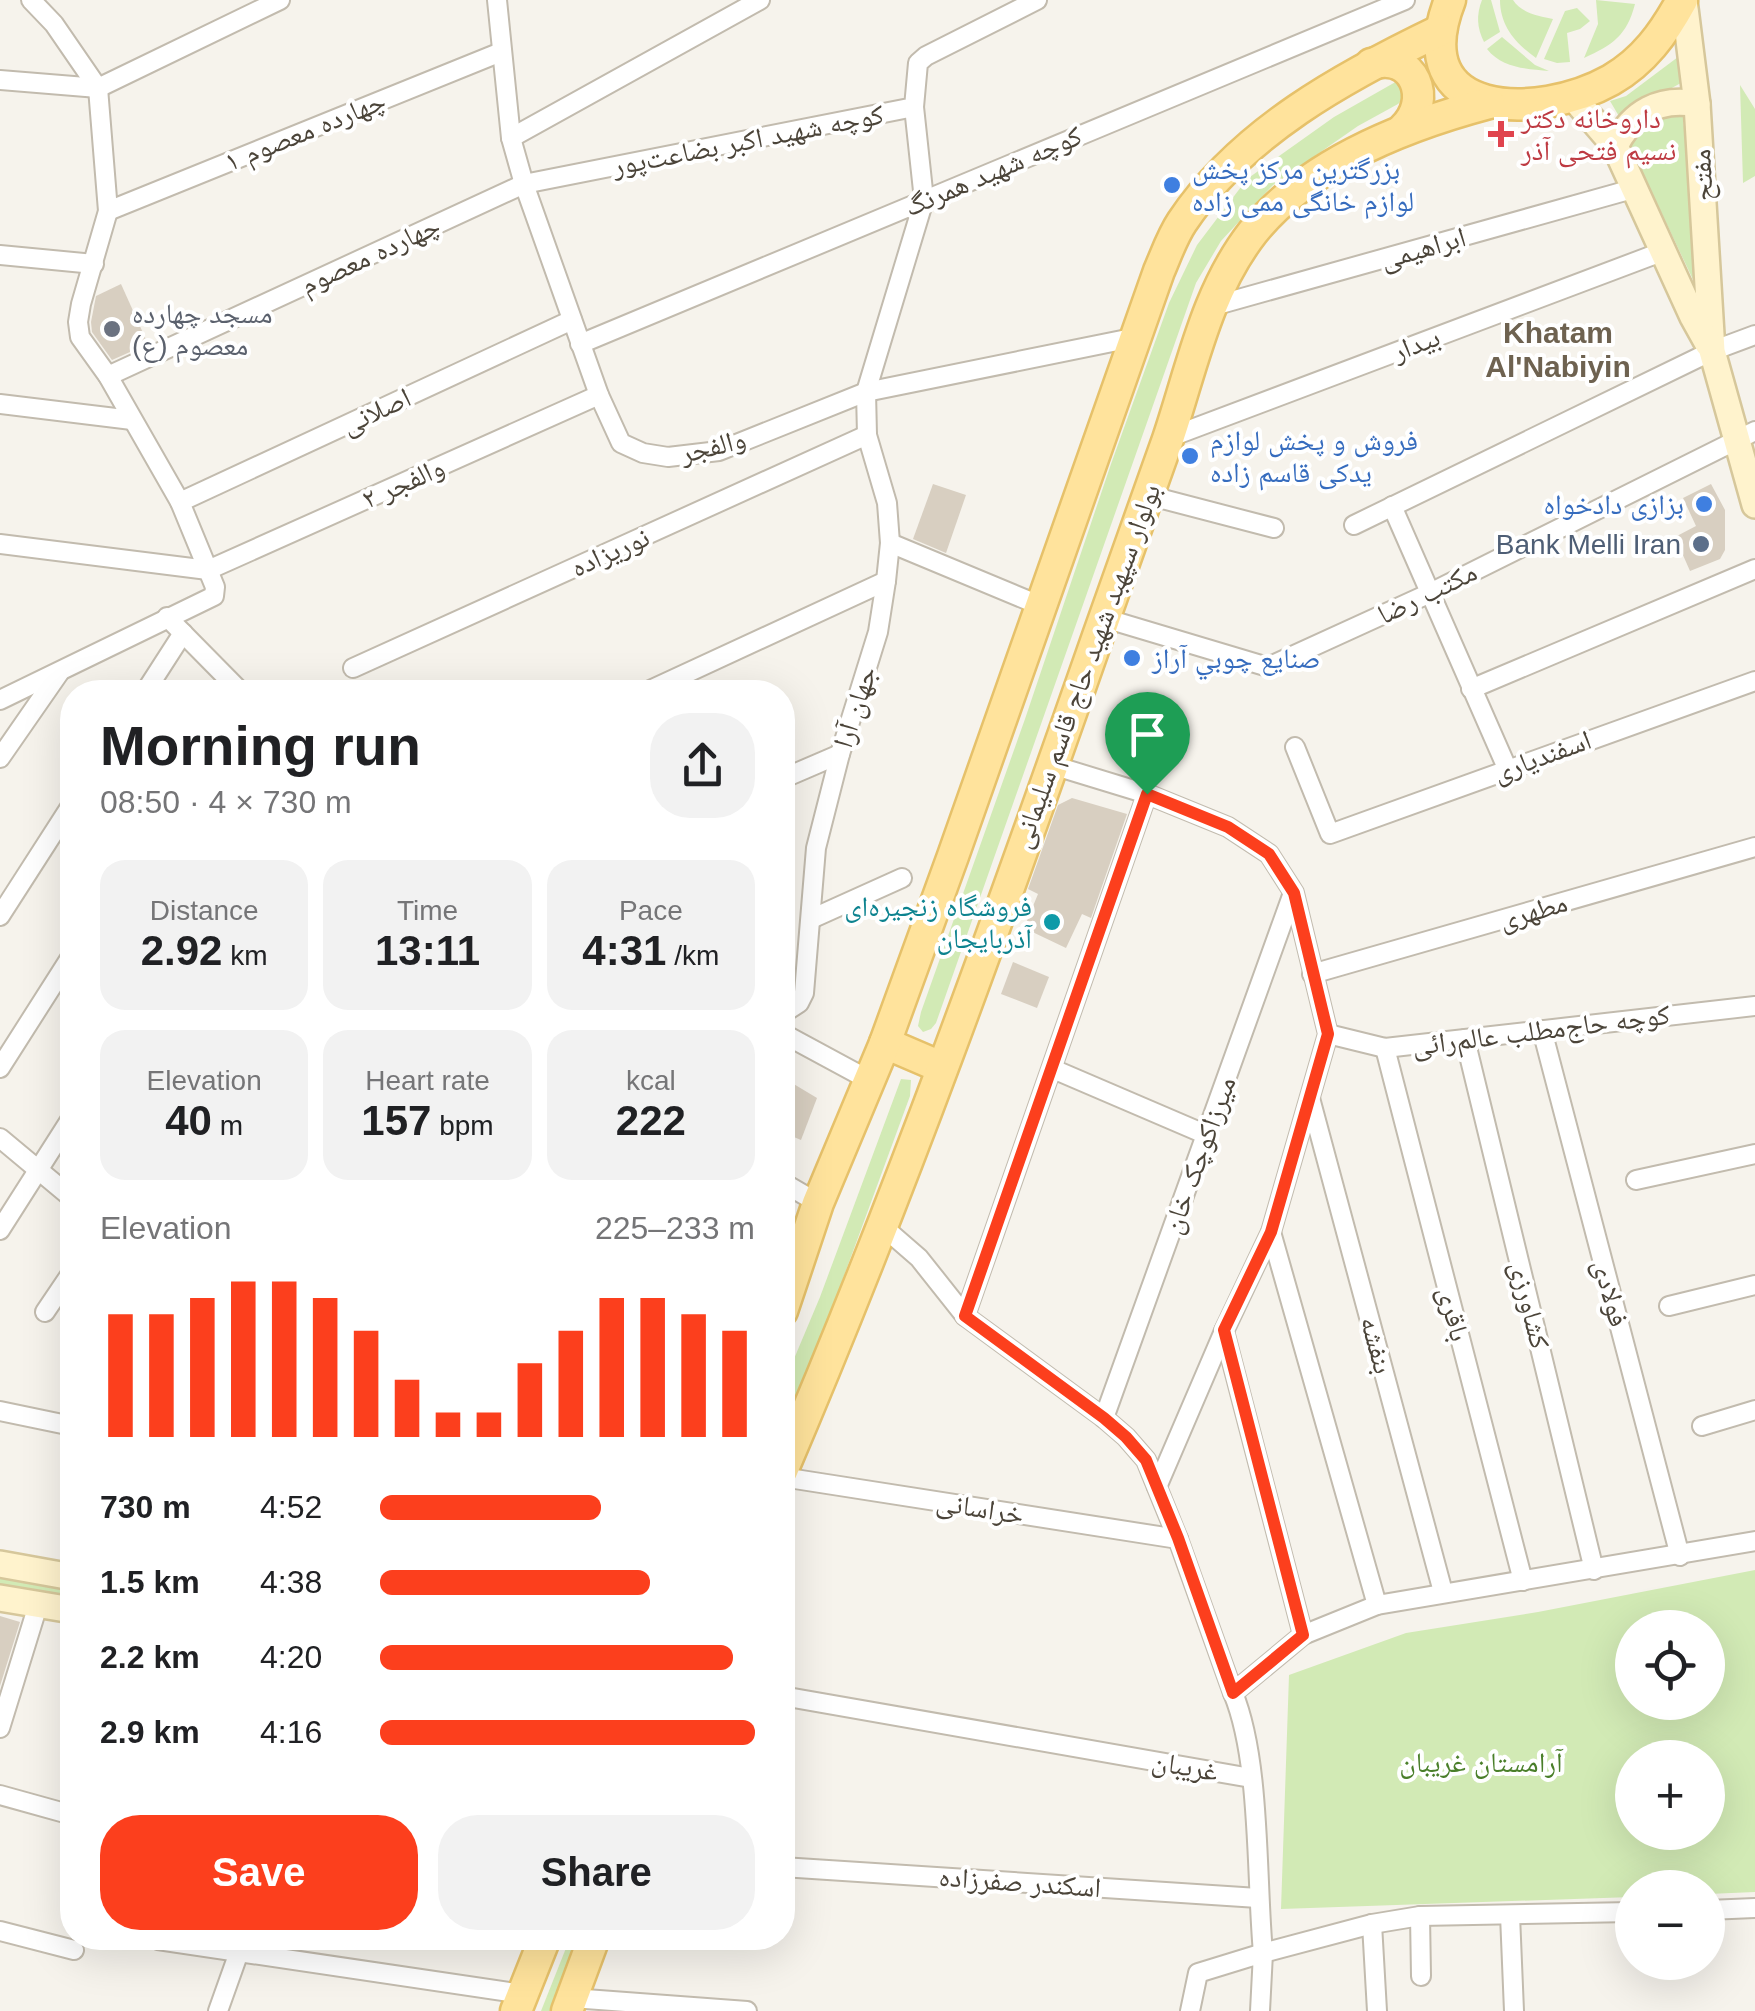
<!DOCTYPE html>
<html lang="en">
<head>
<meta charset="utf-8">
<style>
  body { margin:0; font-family:Arial,"Noto Naskh Arabic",sans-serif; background:#f2f2f2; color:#202124; height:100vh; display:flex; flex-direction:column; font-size:38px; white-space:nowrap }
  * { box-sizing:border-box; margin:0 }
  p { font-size:32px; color:#757577 }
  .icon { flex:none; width:55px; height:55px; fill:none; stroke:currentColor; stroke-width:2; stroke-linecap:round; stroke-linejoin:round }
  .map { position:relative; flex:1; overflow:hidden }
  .side { position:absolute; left:60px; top:680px; width:735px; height:1270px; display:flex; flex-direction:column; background:#fff; border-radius:40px; box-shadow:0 10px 40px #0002 }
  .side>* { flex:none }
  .tools { position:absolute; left:1615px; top:1610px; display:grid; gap:20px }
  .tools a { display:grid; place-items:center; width:110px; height:110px; border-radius:50%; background:#fff; box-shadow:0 10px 40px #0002; font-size:50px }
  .pin { position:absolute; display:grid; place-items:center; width:85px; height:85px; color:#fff; margin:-102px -42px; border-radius:50% 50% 50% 0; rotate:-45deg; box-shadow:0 0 10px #0007 }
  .pin .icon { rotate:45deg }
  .round { display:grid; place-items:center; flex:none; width:105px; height:105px; border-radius:40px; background:#f2f2f2 }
  .summary { display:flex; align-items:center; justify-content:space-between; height:170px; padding:0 40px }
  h1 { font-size:55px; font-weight:700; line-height:75px }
  .metrics { display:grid; grid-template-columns:repeat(3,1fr); gap:15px; height:170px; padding:10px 40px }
  .metrics div { display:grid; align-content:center; border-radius:25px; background:#f2f2f2; text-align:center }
  .metrics b { font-size:42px; font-weight:700 }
  .metrics small { font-size:28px; font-weight:400 }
  .metrics p { font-size:28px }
  .chart { height:280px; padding:20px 40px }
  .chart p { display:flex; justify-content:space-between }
  .chart svg { width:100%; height:180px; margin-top:10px; stroke:#fc3f1d; stroke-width:6 }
  .primary-button { display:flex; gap:20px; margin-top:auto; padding:20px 40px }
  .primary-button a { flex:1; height:115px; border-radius:40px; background:#fc3f1d; color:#fff; font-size:40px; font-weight:700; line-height:115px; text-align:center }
  .primary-button a+a { background:#f2f2f2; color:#202124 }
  ul { padding:0 40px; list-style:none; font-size:32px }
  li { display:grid; grid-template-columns:160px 120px 1fr; align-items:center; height:75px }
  li i { height:25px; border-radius:12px; background:#fc3f1d }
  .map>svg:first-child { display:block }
  .green { fill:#d2eab5; fill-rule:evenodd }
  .building { fill:#d8cfc1 }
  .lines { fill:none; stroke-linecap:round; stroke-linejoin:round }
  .minor-casing { stroke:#c2bbae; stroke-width:22 }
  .secondary-casing { stroke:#d6c79b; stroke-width:30 }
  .primary-casing { stroke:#e6c16a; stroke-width:35 }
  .minor { stroke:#fff; stroke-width:18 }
  .secondary { stroke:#fff3cd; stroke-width:25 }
  .primary { stroke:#ffe39c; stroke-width:30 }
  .route-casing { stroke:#fff; stroke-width:20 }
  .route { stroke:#fc3f1d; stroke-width:12 }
  .health-dot { fill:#e0444e; stroke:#fff; stroke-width:4 }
  .shop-dot { fill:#3f7fe0; stroke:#fff; stroke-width:4 }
  .worship-dot { fill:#6b7280; stroke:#fff; stroke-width:4 }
  .service-dot { fill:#5c6f8a; stroke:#fff; stroke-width:4 }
  .culture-dot { fill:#0f9aa8; stroke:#fff; stroke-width:4 }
  .labels { text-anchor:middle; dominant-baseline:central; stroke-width:8; stroke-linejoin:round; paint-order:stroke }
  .health-label { font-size:28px; fill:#be3a42; stroke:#fff; text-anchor:start }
  .street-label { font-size:28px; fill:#4b4439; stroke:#fff }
  .shop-label { font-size:28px; fill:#366cbe; stroke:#fff; text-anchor:start }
  .worship-label { font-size:28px; fill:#5b616d; stroke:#fff; text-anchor:start }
  .service-label { font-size:28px; fill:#4e5e75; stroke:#fff; text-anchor:end }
  .culture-label { font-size:28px; fill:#0d838f; stroke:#fff; text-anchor:end }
  .park-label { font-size:28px; fill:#4a7f2a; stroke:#fff }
  .neighbourhood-label { font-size:30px; font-weight:bold; fill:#6e6250; stroke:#fff }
</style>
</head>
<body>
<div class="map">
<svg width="1755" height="2011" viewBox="0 0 1755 2011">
  <rect width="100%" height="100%" fill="#f6f3ec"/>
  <!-- green -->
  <g class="green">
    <path d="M1482,0H1491L1500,32L1484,42C1477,28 1476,15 1482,0Z"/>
    <path d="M1500,0H1513C1521,13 1539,16 1553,19L1536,58C1516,44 1500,26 1500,0Z"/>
    <path d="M1596,0L1635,4C1627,35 1613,45 1584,58L1598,24Z"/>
    <polygon points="1577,8 1590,21 1580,29 1567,33 1570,62 1557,63 1544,59 1565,11"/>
    <path d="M1502,37L1535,65L1549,71C1526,69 1502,68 1487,49Z"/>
    <polygon points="1678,57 1688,79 1636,108 1623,123 1610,101 1626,96"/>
    <polygon points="1399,80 1408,94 1398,104 1358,126 1273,185 1221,241 1196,283 936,1023 931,1029 923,1032 918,1026 921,1012 1025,719 1111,464 1169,303 1197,245 1247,179 1334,117"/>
    <polygon points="1740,85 1755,109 1755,176 1743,183"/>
    <polygon points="1682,110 1705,305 1628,142 1653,119"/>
    <polygon points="901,1079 911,1080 910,1096 834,1303 783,1429 783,1385 820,1297"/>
    <polygon points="0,1570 72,1586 72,1598 0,1584"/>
    <path d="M1755,1570V1892L1708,1894V1888H1632V1897L1281,1909L1289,1675L1406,1633L1538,1612ZM1632,1628H1708V1702H1632ZM1632,1758H1708V1832H1632Z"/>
    <polygon points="570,1938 582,1938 554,2011 541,2011"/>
  </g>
  <!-- building -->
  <g class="building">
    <polygon points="121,284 148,344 112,360 92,332 91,322 96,296"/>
    <polygon points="933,484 966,495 946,553 913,539"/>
    <polygon points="1711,484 1725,510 1725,550 1720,559 1690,571 1675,537 1696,526 1683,498"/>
    <polygon points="1072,798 1127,814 1091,918 1082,914 1066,948 1024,928 1038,894 1028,889 1058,805"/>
    <polygon points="1013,962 1049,977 1037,1008 1001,994"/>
    <polygon points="782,1077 817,1098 801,1140 782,1132"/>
    <polygon points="0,1616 20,1622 0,1686"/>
  </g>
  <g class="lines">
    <defs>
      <g id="minor">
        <polyline points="497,0 511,138 524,184 599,395 621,443 643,453 668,457 719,451 866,392 1137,337"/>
        <polyline points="0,80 98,88 280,0"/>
        <polyline points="511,138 760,0"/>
        <polyline points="108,211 501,52"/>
        <polyline points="0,255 94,264"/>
        <polyline points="1210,307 1636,188"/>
        <polyline points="580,344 1405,0"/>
        <polyline points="108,376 524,184 914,107 918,63 926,56 1037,0"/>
        <polyline points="0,404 132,420"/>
        <polyline points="1168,438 1664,251"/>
        <polyline points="1147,495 1274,528"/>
        <polyline points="180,502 572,320"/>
        <polyline points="1392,506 1507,768"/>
        <polyline points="1354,525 1712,351 1755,335"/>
        <polyline points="890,543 1039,605"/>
        <polyline points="0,544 208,570 599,395"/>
        <polyline points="167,617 241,692"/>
        <polyline points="1104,618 1268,667 1428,594 1755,431"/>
        <polyline points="353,668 867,435"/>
        <polyline points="1471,689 1755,569"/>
        <polyline points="145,692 183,633"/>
        <polyline points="646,692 886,581"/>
        <polyline points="0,700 214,596 215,587 180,502 108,376 80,337 78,322 81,304 108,211 98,88 54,24 31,0"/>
        <polyline points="1295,747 1330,834 1755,681"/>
        <polyline points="0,758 59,673"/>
        <polyline points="1052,765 1147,794 1228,827 1269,854 1294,893 1328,1034 1271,1232 1224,1331 1157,1487"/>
        <polyline points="782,779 840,754"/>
        <polyline points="0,916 72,804"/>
        <polyline points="811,919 902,878"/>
        <polyline points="1312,974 1755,847"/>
        <polyline points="782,1014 799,1003 804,993 816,848 840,754 878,632 886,581 890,543 887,503 867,435 866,392 924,200 914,107"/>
        <polyline points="1542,1030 1680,1556"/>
        <polyline points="782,1033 869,1080"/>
        <polyline points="1328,1034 1385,1048 1755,1006"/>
        <polyline points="1465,1039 1594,1570"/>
        <polyline points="1385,1048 1523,1581"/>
        <polyline points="0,1068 72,955"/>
        <polyline points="1053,1069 1207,1135"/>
        <polyline points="1310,1098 1443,1592"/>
        <polyline points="0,1138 72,1198"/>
        <polyline points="1636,1180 1755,1154"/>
        <polyline points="782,1182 818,1203"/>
        <polyline points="881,1225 919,1258 965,1316 1104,1418 1126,1437 1146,1460 1178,1539 1233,1693"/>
        <polyline points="0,1230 72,1117"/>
        <polyline points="1271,1232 1377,1605"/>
        <polyline points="1669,1306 1755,1285"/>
        <polyline points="45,1312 72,1272"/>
        <polyline points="965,1316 1147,794"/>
        <polyline points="1224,1331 1303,1635"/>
        <polyline points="0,1411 72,1426"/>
        <polyline points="1104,1418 1293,893"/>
        <polyline points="1702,1426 1755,1410"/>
        <polyline points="782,1477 1178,1539"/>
        <polyline points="782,1696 1251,1778"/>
        <polyline points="0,1728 38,1605"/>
        <polyline points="0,1795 72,1815"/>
        <polyline points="782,1867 1258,1898"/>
        <polyline points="1708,1910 1755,1908"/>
        <path d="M1632,1912L1420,1916L1372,1924L1263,1953C1256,1877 1261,1761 1233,1693L1303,1635L1377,1605L1755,1541"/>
        <polyline points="1510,1915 1514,2011"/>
        <polyline points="1420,1916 1421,1976"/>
        <polyline points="1372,1924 1377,2011"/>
        <polyline points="0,1931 74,1950"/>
        <polyline points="158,1940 522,1994"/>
        <polyline points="572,1998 747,2011"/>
        <polyline points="218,2011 244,1938"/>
        <polyline points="1190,2011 1198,1973 1263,1953 1260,2011"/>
      </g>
      <g id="secondary">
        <polyline points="1684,0 1697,104 1712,351 1755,505"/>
        <polyline points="1572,96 1615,146 1693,317 1708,344"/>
        <path d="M1615,146C1632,112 1660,97 1697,104"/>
        <polyline points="0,1564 72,1577"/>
        <polyline points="0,1598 72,1610"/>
      </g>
      <g id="primary">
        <path d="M1450,0C1403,120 1538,121 1611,80C1644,61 1664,33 1682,0"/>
        <path d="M1371,64C1414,51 1434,100 1403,129"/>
        <polyline points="885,1043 941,1067"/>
        <path d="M782,1311L818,1203L885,1043L953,856L1159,271C1166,255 1172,237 1182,222C1242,132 1345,76 1441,30"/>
        <path d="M782,1471C899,1198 1000,916 1098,636C1121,570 1145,505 1168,439C1192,368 1206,292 1253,232C1309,162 1406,125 1489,103"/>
        <polyline points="516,2011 545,1938"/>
        <polyline points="567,2011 594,1938"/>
      </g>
    </defs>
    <!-- minor casing -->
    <use href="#minor" class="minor-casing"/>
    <!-- secondary casing -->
    <use href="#secondary" class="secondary-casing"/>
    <!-- primary casing -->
    <use href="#primary" class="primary-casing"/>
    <!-- minor -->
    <use href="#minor" class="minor"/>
    <!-- secondary -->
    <use href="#secondary" class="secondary"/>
    <!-- primary -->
    <use href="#primary" class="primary"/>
  </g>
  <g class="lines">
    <defs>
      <polygon id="route" points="1147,794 1228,827 1269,854 1294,893 1328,1034 1271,1232 1224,1330 1303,1635 1233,1693 1178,1538 1146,1460 1126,1437 1104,1418 965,1316"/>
    </defs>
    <!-- route casing -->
    <use href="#route" class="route-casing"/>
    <!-- route -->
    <use href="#route" class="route"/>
  </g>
  <!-- markers -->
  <path class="health-dot" d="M1496 119h10v10h10v10h-10v10h-10v-10h-10v-10h10z"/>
  <g class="shop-dot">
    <circle cx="1172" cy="185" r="10"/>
    <circle cx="1190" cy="456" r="10"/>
    <circle cx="1704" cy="504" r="10"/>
    <circle cx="1132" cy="658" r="10"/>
  </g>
  <circle class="worship-dot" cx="112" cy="329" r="10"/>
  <circle class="service-dot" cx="1701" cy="544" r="10"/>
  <circle class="culture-dot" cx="1052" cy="922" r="10"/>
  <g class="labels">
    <!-- health labels -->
    <g class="health-label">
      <text x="1521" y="118">داروخانه دکتر<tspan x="1521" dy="32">نسیم فتحی آذر</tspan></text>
    </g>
    <!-- street labels -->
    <g class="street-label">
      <text transform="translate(305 131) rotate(-22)">چهارده معصوم ۱</text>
      <text transform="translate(748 140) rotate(-11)">کوچه شهید اکبر بضاعت‌پور</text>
      <text transform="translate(993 171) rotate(-23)">کوچه شهید همرنگ</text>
      <text transform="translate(1702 175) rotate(-93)">مفتح</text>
      <text transform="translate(1423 248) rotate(-16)">ابراهیمی</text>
      <text transform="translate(370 255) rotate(-25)">چهارده معصوم</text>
      <text transform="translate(1416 344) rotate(-21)">بیدار</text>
      <text transform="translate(376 411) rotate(-25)">اصلانی</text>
      <text transform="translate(713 446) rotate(-14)">والفجر</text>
      <text transform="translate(403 483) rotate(-24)">والفجر ۲</text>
      <text transform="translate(610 552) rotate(-24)">نوریزاده</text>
      <text transform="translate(1427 593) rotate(-26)">مکتب رضا</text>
      <text transform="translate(1086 666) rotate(-70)">بولوار سپهبد شهید حاج قاسم سلیمانی</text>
      <text transform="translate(855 707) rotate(-72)">جهان آرا</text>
      <text transform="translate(1542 756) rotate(-20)">اسفندیاری</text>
      <text transform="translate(1533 911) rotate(-16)">مطهری</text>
      <text transform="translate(1541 1030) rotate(-7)">کوچه حاج‌مطلب عالم‌رائی</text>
      <text transform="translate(1199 1155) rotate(-70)">میرزاکوچک خان</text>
      <text transform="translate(1611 1293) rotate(75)">فولادی</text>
      <text transform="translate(1530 1305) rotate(76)">کشاورزی</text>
      <text transform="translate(1454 1314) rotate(76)">باقری</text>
      <text transform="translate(1377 1345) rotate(75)">بنفشه</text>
      <text transform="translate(980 1508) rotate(9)">خراسانی</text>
      <text transform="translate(1185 1766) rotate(10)">غریبان</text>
      <text transform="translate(1020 1882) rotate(4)">اسکندر صفرزاده</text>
    </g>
    <!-- shop labels -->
    <g class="shop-label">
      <text x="1192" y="169">بزرگترین مرکز پخش<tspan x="1192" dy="32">لوازم خانگی ممی زاده</tspan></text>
      <text x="1210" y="440">فروش و پخش لوازم<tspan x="1210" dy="32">یدکی قاسم زاده</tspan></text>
      <text x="1684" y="504" text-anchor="end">بزازی دادخواه</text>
      <text x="1152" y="658">صنايع چوبي آراز</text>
    </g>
    <!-- worship labels -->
    <g class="worship-label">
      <text x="132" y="313">مسجد چهارده<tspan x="132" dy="32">معصوم (ع)</tspan></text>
    </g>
    <!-- service labels -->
    <g class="service-label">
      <text x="1681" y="544">Bank Melli Iran</text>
    </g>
    <!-- culture labels -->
    <g class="culture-label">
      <text x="1032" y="906">فروشگاه زنجیره‌ای<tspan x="1032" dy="32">آذربایجان</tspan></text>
    </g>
    <!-- park labels -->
    <g class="park-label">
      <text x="1481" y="1762">آرامستان غریبان</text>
    </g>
    <!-- neighbourhood labels -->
    <g class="neighbourhood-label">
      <text x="1558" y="332">Khatam<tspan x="1558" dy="34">Al'Nabiyin</tspan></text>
    </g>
  </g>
</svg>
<div class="tools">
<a><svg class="icon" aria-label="locate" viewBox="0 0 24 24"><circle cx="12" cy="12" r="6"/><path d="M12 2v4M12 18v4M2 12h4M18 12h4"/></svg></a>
<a>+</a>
<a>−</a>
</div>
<div class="pin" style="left:1147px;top:794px;background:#1e9e55"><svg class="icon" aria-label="arrive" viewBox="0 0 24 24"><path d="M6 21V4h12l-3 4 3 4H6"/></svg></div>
<section class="side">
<div class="summary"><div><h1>Morning run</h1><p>08:50 · 4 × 730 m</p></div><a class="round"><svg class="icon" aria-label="share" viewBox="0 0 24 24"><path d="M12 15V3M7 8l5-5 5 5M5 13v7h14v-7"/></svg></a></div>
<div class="metrics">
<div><p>Distance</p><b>2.92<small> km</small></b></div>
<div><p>Time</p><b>13:11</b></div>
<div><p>Pace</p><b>4:31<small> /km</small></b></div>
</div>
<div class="metrics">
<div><p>Elevation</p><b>40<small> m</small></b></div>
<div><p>Heart rate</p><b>157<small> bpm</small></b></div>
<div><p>kcal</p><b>222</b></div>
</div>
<div class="chart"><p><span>Elevation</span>225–233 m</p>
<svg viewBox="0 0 160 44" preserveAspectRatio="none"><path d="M5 44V14M15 44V14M25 44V10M35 44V6M45 44V6M55 44V10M65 44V18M75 44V30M85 44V38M95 44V38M105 44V26M115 44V18M125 44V10M135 44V10M145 44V14M155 44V18"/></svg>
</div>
<ul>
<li><b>730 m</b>4:52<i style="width:59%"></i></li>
<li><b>1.5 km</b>4:38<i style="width:72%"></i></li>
<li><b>2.2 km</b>4:20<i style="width:94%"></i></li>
<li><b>2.9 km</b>4:16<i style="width:100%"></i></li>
</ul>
<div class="primary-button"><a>Save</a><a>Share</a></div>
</section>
</div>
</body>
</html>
